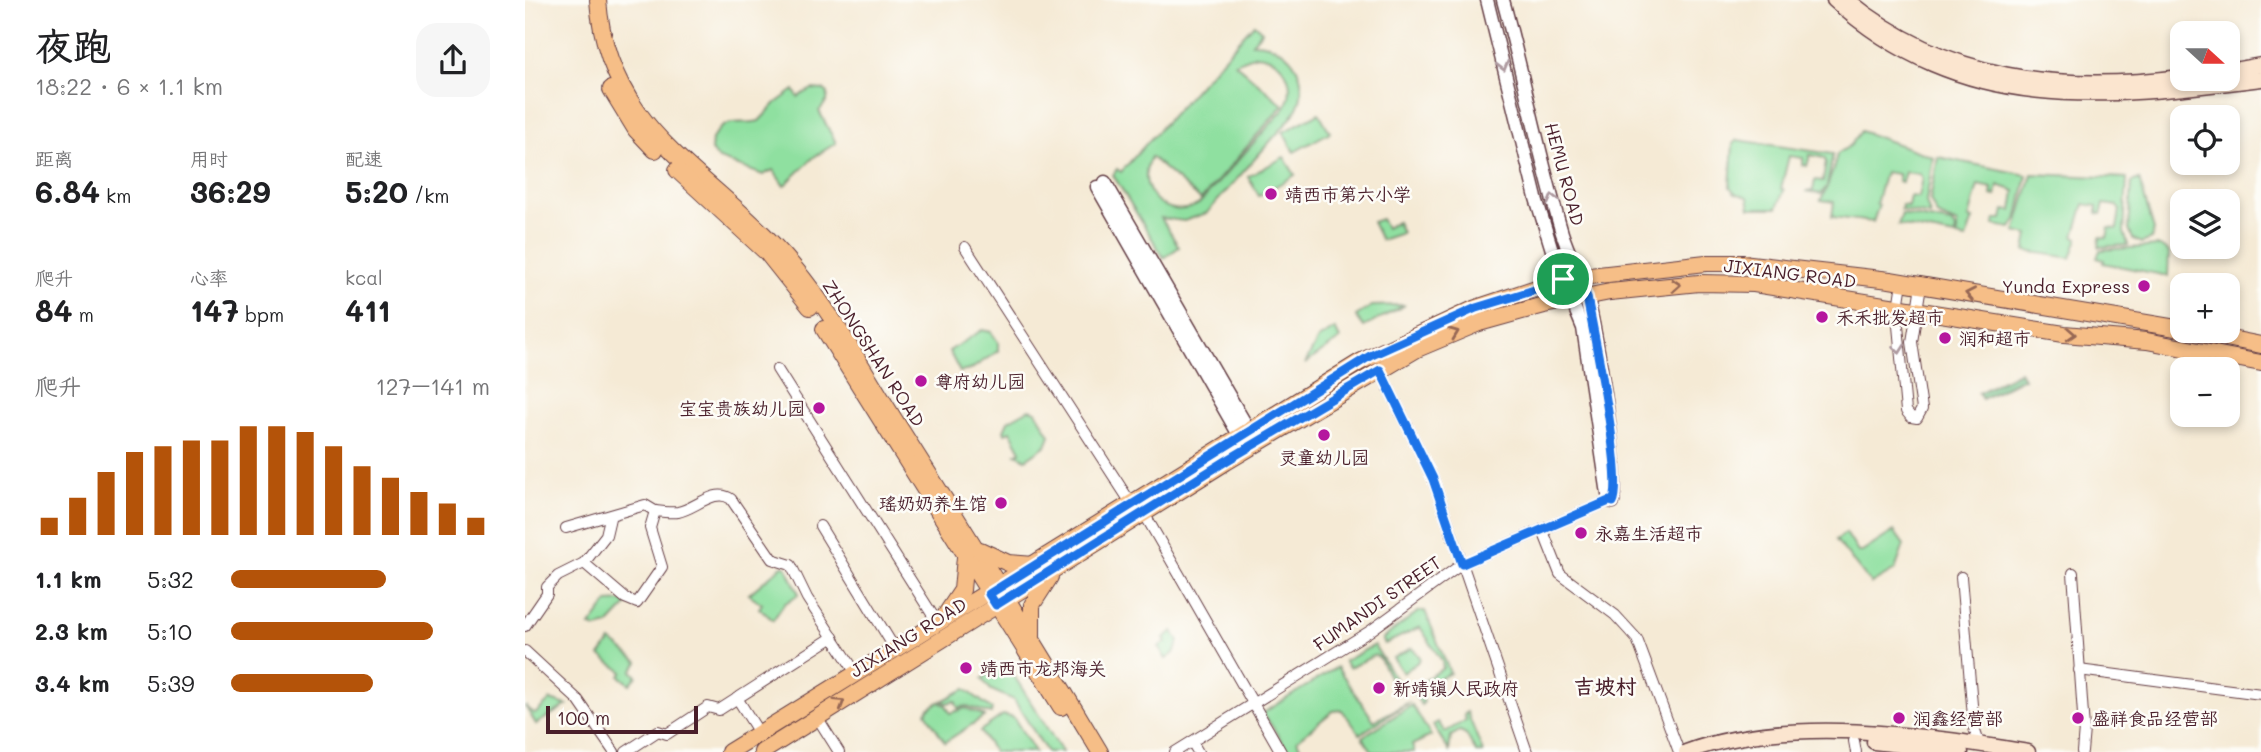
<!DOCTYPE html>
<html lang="zh">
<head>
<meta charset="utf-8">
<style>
  body { margin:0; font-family:Mali,"LXGW WenKai TC",sans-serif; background:#f6f6f6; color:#202124; height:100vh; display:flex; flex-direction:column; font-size:26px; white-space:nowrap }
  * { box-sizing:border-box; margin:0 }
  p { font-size:23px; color:#757577 }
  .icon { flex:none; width:38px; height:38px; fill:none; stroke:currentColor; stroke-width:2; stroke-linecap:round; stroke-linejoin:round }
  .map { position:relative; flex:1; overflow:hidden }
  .details { display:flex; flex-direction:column; background:#fff; width:525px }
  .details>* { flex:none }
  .needle { width:46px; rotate:111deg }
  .tools { position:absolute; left:1645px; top:21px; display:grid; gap:14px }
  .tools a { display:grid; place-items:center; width:70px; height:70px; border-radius:14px; background:#fff; box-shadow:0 4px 10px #0003; font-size:35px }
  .scale { position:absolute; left:21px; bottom:18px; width:152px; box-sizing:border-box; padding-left:7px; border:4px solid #4a1f2b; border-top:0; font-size:19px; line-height:24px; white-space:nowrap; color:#4a1f2b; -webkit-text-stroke:5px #fdfcf7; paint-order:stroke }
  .pin { position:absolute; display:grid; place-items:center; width:60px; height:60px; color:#fff; margin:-30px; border:4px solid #fff; border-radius:50%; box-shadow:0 2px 7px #0007 }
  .round { display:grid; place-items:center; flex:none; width:74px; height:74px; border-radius:21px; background:#f6f6f6 }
  .headline { display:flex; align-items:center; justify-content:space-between; height:119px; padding:0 35px }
  h1 { font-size:38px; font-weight:700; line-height:52px }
  .figures { display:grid; grid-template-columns:repeat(3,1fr); gap:10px; height:119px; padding:7px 35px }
  .figures div { display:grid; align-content:center }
  .figures b { font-size:30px; font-weight:700 }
  .figures small { font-size:19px; font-weight:400 }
  .figures p { font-size:19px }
  .chart { height:196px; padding:14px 35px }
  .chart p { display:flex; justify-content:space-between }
  .chart svg { width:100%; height:126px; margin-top:7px; stroke:#b45309; stroke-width:6 }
  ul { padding:0 35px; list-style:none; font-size:23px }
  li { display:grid; grid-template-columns:112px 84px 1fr; align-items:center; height:52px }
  li i { height:18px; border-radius:9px; background:#b45309 }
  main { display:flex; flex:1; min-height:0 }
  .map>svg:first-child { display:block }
  .green { fill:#8fe0a0; stroke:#6c8066; stroke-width:2; fill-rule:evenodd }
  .forest { fill:#73be86; stroke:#5e6e58; stroke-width:2 }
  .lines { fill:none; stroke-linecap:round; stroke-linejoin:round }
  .minor-casing { stroke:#643d44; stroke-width:12 }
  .tertiary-casing { stroke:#643d44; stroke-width:15 }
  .secondary-casing { stroke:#643d44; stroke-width:17 }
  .primary-casing { stroke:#643d44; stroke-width:18 }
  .minor { stroke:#fff; stroke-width:10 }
  .tertiary { stroke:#fff; stroke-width:12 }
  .secondary { stroke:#fbe5cf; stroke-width:14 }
  .primary { stroke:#f6be87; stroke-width:16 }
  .oneway { stroke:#ae9aa0 }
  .oneway2 { stroke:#976754 }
  .route-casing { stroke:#fff; stroke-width:14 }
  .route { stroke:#1a73e8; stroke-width:9 }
  .poi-dot { fill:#b5179e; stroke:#fdfcf7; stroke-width:2.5 }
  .labels { text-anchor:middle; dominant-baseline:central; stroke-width:5; stroke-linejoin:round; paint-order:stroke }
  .street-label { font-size:18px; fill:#4a1f2b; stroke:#fdfcf7 }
  .poi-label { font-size:18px; fill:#4a1f2b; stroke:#fdfcf7; text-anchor:start }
  .quarter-label { font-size:21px; font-weight:bold; fill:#4a1f2b; stroke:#fdfcf7 }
</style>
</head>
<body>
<main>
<section class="details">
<div class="headline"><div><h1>夜跑</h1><p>18:22 · 6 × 1.1 km</p></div><a class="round"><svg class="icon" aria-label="share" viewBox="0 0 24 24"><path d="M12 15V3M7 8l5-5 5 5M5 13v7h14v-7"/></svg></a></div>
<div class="figures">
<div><p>距离</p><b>6.84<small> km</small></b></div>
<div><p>用时</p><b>36:29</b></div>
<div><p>配速</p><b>5:20<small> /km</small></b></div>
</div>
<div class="figures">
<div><p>爬升</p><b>84<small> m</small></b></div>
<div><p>心率</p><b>147<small> bpm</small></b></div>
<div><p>kcal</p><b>411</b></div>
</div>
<div class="chart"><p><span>爬升</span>127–141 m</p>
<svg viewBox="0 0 160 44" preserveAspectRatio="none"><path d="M5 44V38M15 44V31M25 44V22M35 44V15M45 44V13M55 44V11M65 44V11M75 44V6M85 44V6M95 44V8M105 44V13M115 44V20M125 44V24M135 44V29M145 44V33M155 44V38"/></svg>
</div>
<ul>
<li><b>1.1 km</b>5:32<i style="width:60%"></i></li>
<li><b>2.3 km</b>5:10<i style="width:78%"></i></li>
<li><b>3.4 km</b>5:39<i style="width:55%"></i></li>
</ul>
</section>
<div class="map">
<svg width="1736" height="752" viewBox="0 0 1736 752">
  <rect width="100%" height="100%" fill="#fdfcf7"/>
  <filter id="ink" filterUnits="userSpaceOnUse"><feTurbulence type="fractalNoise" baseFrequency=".0143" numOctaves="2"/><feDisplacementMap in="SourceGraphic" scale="14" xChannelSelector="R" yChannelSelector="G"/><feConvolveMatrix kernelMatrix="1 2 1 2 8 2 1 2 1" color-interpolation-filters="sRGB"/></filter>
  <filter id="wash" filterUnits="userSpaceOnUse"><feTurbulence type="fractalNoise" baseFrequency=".00686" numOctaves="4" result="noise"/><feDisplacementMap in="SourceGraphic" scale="28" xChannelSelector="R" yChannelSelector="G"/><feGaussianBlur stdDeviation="1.57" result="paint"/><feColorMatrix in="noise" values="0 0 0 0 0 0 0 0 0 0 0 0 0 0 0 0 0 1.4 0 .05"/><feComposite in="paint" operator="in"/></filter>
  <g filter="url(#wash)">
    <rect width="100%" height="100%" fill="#f5ead5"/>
    <!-- green -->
    <g class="green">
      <path d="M729,24L737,31L727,43C769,42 792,86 765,119L682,213L659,221L636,218L654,247L639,258L588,175L592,169L596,172ZM731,55C760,57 773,84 759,109L674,204C641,223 608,189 626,157L676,200L758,105L710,63Z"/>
      <path d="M287,89L299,90L303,93L302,101L294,111L311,143L289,157L259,186L248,170L238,175L194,159L186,151L187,139C201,115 213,126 234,121L251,103L269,90L273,97Z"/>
      <polygon points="794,113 805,132 769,152 758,132"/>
      <path d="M1336,131L1408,157L1401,202L1405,215L1376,210L1377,205L1383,206L1385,196L1393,197L1397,178L1394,174L1380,172L1377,182L1373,181V174L1360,172L1351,204L1354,205L1348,222L1307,217L1309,202L1296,200C1303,185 1309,171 1312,154L1326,145Z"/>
      <polygon points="1212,140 1308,154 1302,186 1296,194 1281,191 1288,190 1290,180 1298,181 1301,162 1299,158 1285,155 1282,166 1278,165 1278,158 1264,156 1256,188 1259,190 1252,208 1225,208 1223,197 1210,193 1205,187 1208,144"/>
      <polygon points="759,157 770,175 734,196 723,177"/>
      <polygon points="1413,157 1502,175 1493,216 1486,228 1469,225 1470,219 1477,219 1479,210 1487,211 1490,191 1473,185 1471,196 1466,195 1467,188 1453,185 1444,218 1448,219 1441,239 1432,237 1432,224 1412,215 1405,200"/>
      <polygon points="1507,174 1602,178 1599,232 1603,245 1574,247 1575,237 1582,238 1584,228 1592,229 1595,210 1593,206 1579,204 1576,214 1572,213 1572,206 1559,204 1549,236 1553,238 1546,258 1500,251 1503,235 1490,232"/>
      <polygon points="1614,179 1629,230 1626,239 1617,243 1608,239 1604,230 1607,182"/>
      <polygon points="1377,214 1426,223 1431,229 1430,236 1373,225"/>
      <polygon points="856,219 861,228 872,222 877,233 856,240 847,222"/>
      <polygon points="1635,246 1644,252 1643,276 1578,263 1579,260 1572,258 1575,250"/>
      <polygon points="880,305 839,327 831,316 847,306"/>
      <polygon points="810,329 815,339 780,364 793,339"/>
      <polygon points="457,330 466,332 473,342 473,351 445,370 435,372 424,351"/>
      <polygon points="504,409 511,411 525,435 521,445 501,459 491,454 496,451 485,431 480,433 479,430 483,421"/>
      <polygon points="1369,531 1379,545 1370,570 1346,584 1311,540 1321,533 1333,552 1337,552"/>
      <polygon points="257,566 261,566 274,594 259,604 248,620 234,608 237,604 224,594"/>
      <polygon points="98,601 104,603 83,625 72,628 65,626 83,602"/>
      <polygon points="894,611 900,611 925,673 893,690 899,702 896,705 887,689 918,668 917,661 895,627 860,644 857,639"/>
      <polygon points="648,631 654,642 649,653 641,659 634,647 641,642 639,638"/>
      <polygon points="86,641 113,662 107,671 112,676 105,684 95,676 98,672 75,656"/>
      <polygon points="849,645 878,691 873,694 854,657 850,655 824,668 819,661"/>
      <polygon points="887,648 895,657 894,661 878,673 868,658"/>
      <polygon points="481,663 537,752 522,752 489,700 466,690 457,679"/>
      <polygon points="812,667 849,721 885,702 835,734 817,710 808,711 772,740 777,752 764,752 738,713"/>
      <polygon points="440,689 467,709 466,714 442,706 433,708 430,701 422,703 417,701"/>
      <polygon points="25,700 42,705 11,724 0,706 10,714"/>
      <polygon points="414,702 421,705 425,713 441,708 460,716 420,742 401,713 403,709"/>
      <polygon points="887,705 906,736 887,745 889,752 848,752 837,737"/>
      <polygon points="942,712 958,752 951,752 941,734 935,731 926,736 924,751 908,725 913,722 920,732 941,720 939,715"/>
      <polygon points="478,715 489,718 510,752 469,752 455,731"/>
    </g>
    <!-- forest -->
    <polygon class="forest" points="1495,371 1499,378 1457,399 1453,393"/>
  </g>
  <g filter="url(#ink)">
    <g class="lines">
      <defs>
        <g id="minor">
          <polyline points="440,247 606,503"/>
          <polyline points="1377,282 1372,315 1381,411 1386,417 1392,418 1397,409 1387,342 1396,285"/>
          <polyline points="252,369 412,622"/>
          <polyline points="855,370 908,479 1002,752"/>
          <polyline points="620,515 756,752"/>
          <polyline points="295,526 370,649"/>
          <polyline points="41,528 120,505 130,511"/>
          <polyline points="1018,531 1035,574 1090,615 1112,639 1154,752"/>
          <polyline points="59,563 81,535 85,518"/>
          <polyline points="1548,573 1559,729 1557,752"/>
          <polyline points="1436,577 1449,728 1454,743"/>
          <path d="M0,626L22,594V587L33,576L59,563L100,598L112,603L137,567L125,528L130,511C138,512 146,513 153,512C170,509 190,487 206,499L247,559L266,565L282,598L331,673"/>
          <polyline points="0,651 53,700 89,752"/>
          <polyline points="1554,670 1736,694"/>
          <polyline points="212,698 236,736"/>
          <polyline points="292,717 314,752"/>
          <polyline points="1329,741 1331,752"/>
          <polyline points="667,742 673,752"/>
          <polyline points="101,752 133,731 142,734 183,707 194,710 308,637"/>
          <polyline points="650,752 845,631 937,564 1084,501"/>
        </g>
        <g id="tertiary">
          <path d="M962,0L1011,198L1031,263L1058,328L1084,501L1088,502C1097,487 1070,322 1062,297C1055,275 1044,255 1037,233C1014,156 999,77 978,0"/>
          <polyline points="580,182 728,437"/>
          <polyline points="572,187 718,442"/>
        </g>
        <g id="secondary">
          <path d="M1309,0C1438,116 1577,99 1736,79"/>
          <path d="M1323,0C1422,81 1535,92 1657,77"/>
          <polyline points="1703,71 1736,65"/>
          <polyline points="1349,742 1436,752"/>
          <path d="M1161,752C1263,714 1399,735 1503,752"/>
        </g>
        <g id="primary">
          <path d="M73,0C82,125 172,164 249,245C298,295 332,360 369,419C439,529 508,640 575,752"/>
          <polyline points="86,89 111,130 130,150"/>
          <polyline points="152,170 242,253 285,307"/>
          <polyline points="299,329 536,707"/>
          <polyline points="1666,331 1736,345"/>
          <polyline points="455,550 483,563 509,565"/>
          <polyline points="421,614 437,590 440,557"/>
          <polyline points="507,636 507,605 525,577"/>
          <polyline points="204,752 835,362 951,308 1038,279 1181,263 1217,263 1365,280 1657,329"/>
          <polyline points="237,752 701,462 892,349 954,323 1019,305 1085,292 1174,283 1229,284 1539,334 1622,341 1736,363"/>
        </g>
      </defs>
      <!-- minor casing -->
      <use href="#minor" class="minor-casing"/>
      <!-- tertiary casing -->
      <use href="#tertiary" class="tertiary-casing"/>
      <!-- secondary casing -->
      <use href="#secondary" class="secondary-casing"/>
      <!-- primary casing -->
      <use href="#primary" class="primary-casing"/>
      <!-- minor -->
      <use href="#minor" class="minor"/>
      <!-- tertiary -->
      <use href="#tertiary" class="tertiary"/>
      <!-- secondary -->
      <use href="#secondary" class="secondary"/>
      <!-- primary -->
      <use href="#primary" class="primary"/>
    </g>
    <!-- one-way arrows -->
    <defs><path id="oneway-chevron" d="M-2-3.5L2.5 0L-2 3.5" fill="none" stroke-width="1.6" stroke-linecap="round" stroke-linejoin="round" transform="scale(1.75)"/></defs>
    <g class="oneway">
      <use href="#oneway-chevron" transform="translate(978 66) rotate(75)"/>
      <use href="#oneway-chevron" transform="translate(1028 199) rotate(-105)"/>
      <use href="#oneway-chevron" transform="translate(1374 349) rotate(84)"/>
    </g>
    <g class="oneway2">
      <use href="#oneway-chevron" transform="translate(1151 285) rotate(-4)"/>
      <use href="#oneway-chevron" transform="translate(1445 294) rotate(-169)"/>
      <use href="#oneway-chevron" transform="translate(929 333) rotate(-21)"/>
      <use href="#oneway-chevron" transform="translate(1546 334) rotate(3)"/>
      <use href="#oneway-chevron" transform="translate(315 703) rotate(-32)"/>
    </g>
  </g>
  <g class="lines" filter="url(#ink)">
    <defs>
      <path id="route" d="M1052,277L1062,297C1068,331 1100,480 1088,502L1084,501L937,564L908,479L855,370L701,461L471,605L464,594L845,356L951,308Z"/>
    </defs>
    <!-- route casing -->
    <use href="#route" class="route-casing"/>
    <!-- route -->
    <use href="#route" class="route"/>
  </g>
  <!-- markers -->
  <g class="poi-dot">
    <circle cx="746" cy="194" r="7"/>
    <circle cx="1619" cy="286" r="7"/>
    <circle cx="1297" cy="317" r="7"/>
    <circle cx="1420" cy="338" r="7"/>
    <circle cx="396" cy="381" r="7"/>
    <circle cx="294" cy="408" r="7"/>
    <circle cx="799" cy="435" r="7"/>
    <circle cx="476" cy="503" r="7"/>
    <circle cx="1056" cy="533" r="7"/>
    <circle cx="441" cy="668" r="7"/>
    <circle cx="854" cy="688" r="7"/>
    <circle cx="1374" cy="718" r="7"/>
    <circle cx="1553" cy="718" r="7"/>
  </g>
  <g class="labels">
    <!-- street labels -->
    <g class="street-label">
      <text transform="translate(1040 174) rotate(75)">HEMU ROAD</text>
      <text transform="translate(1265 273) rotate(7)">JIXIANG ROAD</text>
      <text transform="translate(349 353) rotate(57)">ZHONGSHAN ROAD</text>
      <text transform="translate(852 603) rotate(-35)">FUMANDI STREET</text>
      <text transform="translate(383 637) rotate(-32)">JIXIANG ROAD</text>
    </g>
    <!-- poi labels -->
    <g class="poi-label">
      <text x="760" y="194">靖西市第六小学</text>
      <text x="1605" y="286" text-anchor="end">Yunda Express</text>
      <text x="1311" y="317">禾禾批发超市</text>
      <text x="1434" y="338">润和超市</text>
      <text x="410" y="381">尊府幼儿园</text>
      <text x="280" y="408" text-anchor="end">宝宝贵族幼儿园</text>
      <text x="799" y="457" text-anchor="middle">灵童幼儿园</text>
      <text x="462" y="503" text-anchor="end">瑶奶奶养生馆</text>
      <text x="1070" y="533">永嘉生活超市</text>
      <text x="455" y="668">靖西市龙邦海关</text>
      <text x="868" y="688">新靖镇人民政府</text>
      <text x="1388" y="718">润鑫经营部</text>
      <text x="1567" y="718">盛祥食品经营部</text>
    </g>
    <!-- quarter labels -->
    <g class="quarter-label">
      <text x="1080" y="685">吉坡村</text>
    </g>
  </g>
</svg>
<div class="tools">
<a><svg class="needle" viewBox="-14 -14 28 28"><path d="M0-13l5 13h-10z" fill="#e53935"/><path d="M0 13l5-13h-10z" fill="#757577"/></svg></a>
<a><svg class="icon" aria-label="locate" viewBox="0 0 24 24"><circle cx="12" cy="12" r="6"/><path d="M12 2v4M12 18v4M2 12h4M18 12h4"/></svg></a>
<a><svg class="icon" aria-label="layers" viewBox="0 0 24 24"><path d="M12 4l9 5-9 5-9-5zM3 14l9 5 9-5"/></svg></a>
<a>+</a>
<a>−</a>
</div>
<div class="scale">100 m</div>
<div class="pin" style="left:1038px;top:279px;background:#1e9e55"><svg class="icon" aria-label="arrive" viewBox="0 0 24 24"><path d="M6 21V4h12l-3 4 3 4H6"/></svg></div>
</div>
</main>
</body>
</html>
